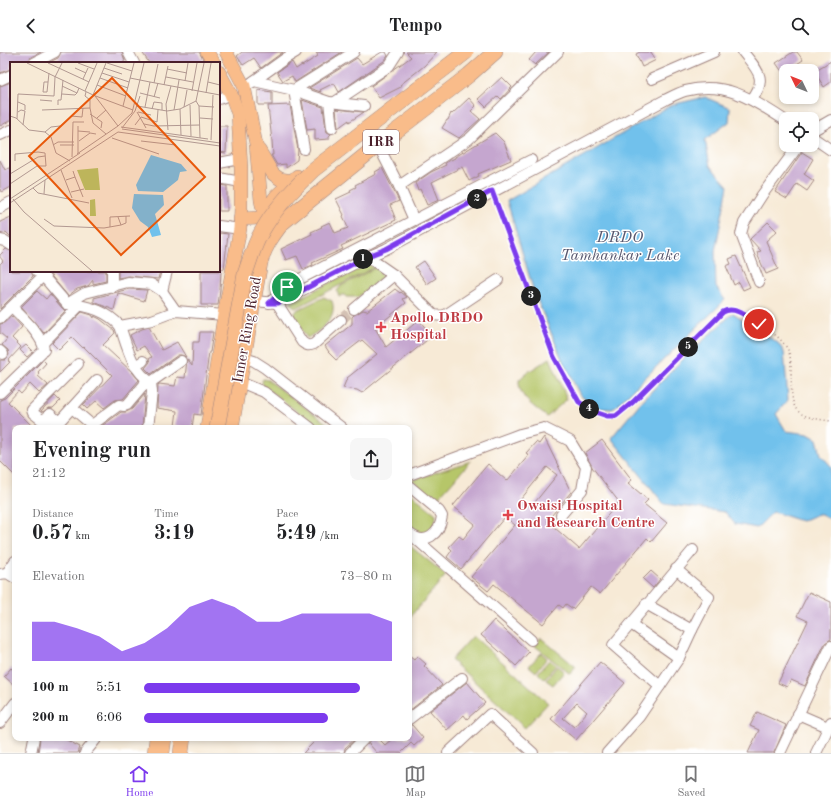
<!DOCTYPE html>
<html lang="en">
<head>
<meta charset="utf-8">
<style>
  body { margin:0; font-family:"Old Standard TT",serif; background:#f6f6f6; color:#202124; height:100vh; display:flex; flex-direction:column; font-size:15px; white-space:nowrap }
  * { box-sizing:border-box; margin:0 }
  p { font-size:13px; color:#757577 }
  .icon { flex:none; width:22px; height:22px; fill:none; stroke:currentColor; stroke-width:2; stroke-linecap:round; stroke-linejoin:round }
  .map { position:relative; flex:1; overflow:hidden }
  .drawer { position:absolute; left:12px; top:373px; width:400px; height:316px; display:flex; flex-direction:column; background:#fff; border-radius:8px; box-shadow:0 2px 6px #0003 }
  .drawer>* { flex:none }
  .needle { width:26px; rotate:313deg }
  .tools { position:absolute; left:779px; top:12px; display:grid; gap:8px }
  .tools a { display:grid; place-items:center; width:40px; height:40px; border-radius:8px; background:#fff; box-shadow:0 2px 6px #0003; font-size:20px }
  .pin { position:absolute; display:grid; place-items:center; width:34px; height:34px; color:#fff; margin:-17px; border:2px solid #fff; border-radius:50%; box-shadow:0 1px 4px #0007 }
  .km { position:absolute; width:20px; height:20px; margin:-10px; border-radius:50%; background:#222; color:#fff; font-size:11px; line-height:20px; text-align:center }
  .round { display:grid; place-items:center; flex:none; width:42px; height:42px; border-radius:8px; background:#f6f6f6 }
  .head { display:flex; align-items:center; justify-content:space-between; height:68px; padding:0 20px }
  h1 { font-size:22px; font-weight:600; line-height:30px }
  .metrics { display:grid; grid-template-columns:repeat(3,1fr); gap:6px; height:68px; padding:4px 20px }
  .metrics div { display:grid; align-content:center }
  .metrics b { font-size:20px; font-weight:600 }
  .metrics small { font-size:11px; font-weight:400 }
  .metrics p { font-size:11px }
  .chart { height:112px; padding:8px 20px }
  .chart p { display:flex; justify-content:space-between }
  .chart svg { width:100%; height:72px; margin-top:4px; fill:#7c3aed; opacity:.7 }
  ul { padding:0 20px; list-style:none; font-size:13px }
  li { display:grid; grid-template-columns:64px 48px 1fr; align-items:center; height:30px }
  li i { height:10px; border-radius:5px; background:#7c3aed }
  header { display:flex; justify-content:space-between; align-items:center; height:52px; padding:0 20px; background:#fff; font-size:18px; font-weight:600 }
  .dock { display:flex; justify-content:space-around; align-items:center; height:56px; border-top:1px solid #e0e0e0; background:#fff; font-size:11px; color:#757577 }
  .dock a { display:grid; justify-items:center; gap:2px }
  .dock .active { color:#7c3aed }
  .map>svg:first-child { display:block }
  .green { fill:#b6c669; stroke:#80724a }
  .water { fill:#71c1ec; stroke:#5e708c }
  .building { fill:#c5a6cf; fill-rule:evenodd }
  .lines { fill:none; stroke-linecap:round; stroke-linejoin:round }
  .minor-tunnel { stroke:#d4c1b4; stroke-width:10; stroke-dasharray:10 5; stroke-linecap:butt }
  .minor-casing { stroke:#a08480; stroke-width:12 }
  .major-casing { stroke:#a08480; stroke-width:14 }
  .highway-casing { stroke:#a08480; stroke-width:16 }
  .path { stroke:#a08480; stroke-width:1.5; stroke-dasharray:1 3; stroke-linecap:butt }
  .minor { stroke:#fff; stroke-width:10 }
  .major { stroke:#f9bc8a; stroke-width:13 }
  .highway { stroke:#f9bc8a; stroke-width:15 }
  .highway-bridge-casing { stroke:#a08480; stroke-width:16; stroke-linecap:butt }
  .highway-bridge { stroke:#f9bc8a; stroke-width:15 }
  .route-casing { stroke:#fff; stroke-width:8 }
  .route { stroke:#7c3aed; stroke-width:5 }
  .health-dot { fill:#e0444e; stroke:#fff; stroke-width:1.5 }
  .labels { text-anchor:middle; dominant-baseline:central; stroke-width:3; stroke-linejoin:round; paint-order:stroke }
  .shield { fill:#fff; stroke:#80626b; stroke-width:1 }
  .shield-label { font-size:14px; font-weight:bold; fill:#4a1f2b }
  .health-label { font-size:15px; font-weight:bold; fill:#be3a42; stroke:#fff; text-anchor:start }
  .street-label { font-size:15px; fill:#4a1f2b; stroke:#fff }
  .water-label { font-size:16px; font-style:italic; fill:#58586f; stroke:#fff }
  .inset-road { fill:none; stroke:#b29992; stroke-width:1 }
  .view { fill:#e8590c; fill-opacity:0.15; stroke:#e8590c; stroke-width:2 }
  .inset-edge { fill:none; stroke:#4a1f2b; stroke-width:2 }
</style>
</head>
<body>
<header><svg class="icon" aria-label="back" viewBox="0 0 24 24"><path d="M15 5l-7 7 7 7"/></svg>Tempo<svg class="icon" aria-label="search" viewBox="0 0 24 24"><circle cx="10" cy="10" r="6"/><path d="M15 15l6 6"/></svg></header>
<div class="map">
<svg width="831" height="701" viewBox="0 0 831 701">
  <rect width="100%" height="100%" fill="#fff"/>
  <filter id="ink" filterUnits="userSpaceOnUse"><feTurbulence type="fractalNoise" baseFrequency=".025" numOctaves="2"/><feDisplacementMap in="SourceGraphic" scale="8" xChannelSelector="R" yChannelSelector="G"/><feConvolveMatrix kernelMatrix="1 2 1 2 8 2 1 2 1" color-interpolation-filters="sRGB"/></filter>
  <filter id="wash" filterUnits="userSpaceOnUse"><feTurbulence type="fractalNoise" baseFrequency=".012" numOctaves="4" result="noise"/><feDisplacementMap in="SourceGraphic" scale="16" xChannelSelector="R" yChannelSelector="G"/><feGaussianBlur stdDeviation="0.9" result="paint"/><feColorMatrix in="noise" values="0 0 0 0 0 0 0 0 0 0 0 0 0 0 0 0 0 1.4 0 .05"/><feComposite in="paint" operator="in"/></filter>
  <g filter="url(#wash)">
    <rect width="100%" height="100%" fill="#f7ead6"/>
    <!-- green -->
    <g class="green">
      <polygon points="366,212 375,215 296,256 290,251"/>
      <polygon points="375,216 383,219 380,221 383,225 358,245 346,245 345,243 342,243 339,245 337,239 341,234"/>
      <path d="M324,245L332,249C338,266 320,279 307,286L293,264L297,258Z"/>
      <path d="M550,306L567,347L547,365C535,355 518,346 519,328L525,322Z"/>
      <polygon points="263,327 268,328 333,376 319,376 263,334 262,329"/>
      <polygon points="471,409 436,448 412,428"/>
      <path d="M409,440L436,462C436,476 432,479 419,481L409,472Z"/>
      <polygon points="409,493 446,523 409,566"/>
      <polygon points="473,584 548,651 525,676 451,608"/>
      <polygon points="541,586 576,615 570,622 535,594"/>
      <polygon points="541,601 547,606 536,620 529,614"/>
      <polygon points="549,608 556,613 544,627 538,621"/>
      <polygon points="557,614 564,620 553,633 546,628"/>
    </g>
    <!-- water -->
    <g class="water">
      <polygon points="705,45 730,56 729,70 705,88 710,114 728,134 715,199 716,235 725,248 613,357 596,356 580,343 562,307 534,240 507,149 671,53"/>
      <polygon points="733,261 778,291 784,300 788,348 776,362 786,379 808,382 817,387 821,403 831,414 831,467 818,462 801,469 773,460 757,476 735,472 725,460 664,452 611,386 641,350 679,311"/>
    </g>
    <g id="blocks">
      <!-- building -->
      <g class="building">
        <polygon points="0,0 41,0 31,5 28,11 11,11 11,17 0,21"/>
        <polygon points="61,0 122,0 125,9 122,11 48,11 58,6"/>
        <polygon points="142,0 199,0 205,11 149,11"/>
        <polygon points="242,0 283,0 261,16 254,6 243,13 237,4"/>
        <polygon points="316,0 342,0 295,30 292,24 283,29 277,20 292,10 296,17 302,13 302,14 318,4"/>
        <polygon points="382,0 386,0 388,4 384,9 339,40 334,31 320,38 321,40 309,36 357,6 362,12"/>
        <polygon points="406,0 437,0 424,14 400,33 401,35 379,46 371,34 411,5"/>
        <polygon points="536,0 549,0 535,13 529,8"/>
        <polygon points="640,0 651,0 656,8 642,15 636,2"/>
        <polygon points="793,0 797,0 803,8 783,21 776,11"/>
        <polygon points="831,9 831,30 824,35 814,19"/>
        <polygon points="502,25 512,35 501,47 498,44 486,55 478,47"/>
        <polygon points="11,30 11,68 0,74 0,34"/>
        <polygon points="258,38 272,40 272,53 258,53"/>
        <polygon points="469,46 476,54 471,59 480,67 459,86 442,76 447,68 448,68 451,61 452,62"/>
        <polygon points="302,48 323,55 326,77 327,80 331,82 329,84 329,87 315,88 315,77 307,78"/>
        <polygon points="290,53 298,98 297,108 286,116 286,112 277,113 271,103 273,103 272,89 268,54"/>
        <polygon points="336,57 363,60 364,60 349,70 349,68 338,76"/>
        <polygon points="219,74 227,74 226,101 219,100"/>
        <polygon points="495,81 504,90 511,108 478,122 479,124 469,129 462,115 432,130 439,148 427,153 420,137 418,138 415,131 431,120 446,113 445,111 455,106 455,105"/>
        <polygon points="802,100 813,107 804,122 814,129 807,139 797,132 787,147 775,140"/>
        <polygon points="0,108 5,118 11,115 11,135 2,140 0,136"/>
        <polygon points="382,116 399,149 390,153 396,168 341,194 343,197 312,211 313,213 303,217 297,204 286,208 281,197 312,182 311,180 322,175 321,174 330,170 335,181 348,176 343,164 344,163 336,147 351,140 350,138 356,135 355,133 376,122 375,120"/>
        <polygon points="219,133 227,134 227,159 219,159"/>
        <polygon points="11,165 11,185 6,180 0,182 0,170"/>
        <polygon points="768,170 777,179 766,189 778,217 766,222 758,204 757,200 761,199 750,187"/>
        <polygon points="219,181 228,182 224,217 219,216"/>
        <polygon points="6,197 11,199 11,219 31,219 33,224 0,257 0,212 3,209 0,205 0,203"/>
        <polygon points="736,204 750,235 743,238 739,230 734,233 726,214 731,212 729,207"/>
        <polygon points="424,209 436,226 427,232 415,215"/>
        <polygon points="47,219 106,219 106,229 93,232 93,228 88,234 77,237 68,244"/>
        <polygon points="118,219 160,219 158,227 129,224 118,226"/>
        <polygon points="201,219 221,219 220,238 218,253 201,253"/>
        <polygon points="129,237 147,238 144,249 118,241 114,258 94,250 94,246"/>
        <polygon points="395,237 400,241 401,240 407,245 403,247 406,251 375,276 386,295 419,268 432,284 362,341 357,338 343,336 347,326 377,302 362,288 336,308 328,300 329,300 325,294 352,272 352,265 354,263 363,258 367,259"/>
        <polygon points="37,239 46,247 50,242 62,256 66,258 44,281 21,255"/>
        <polygon points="82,260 92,263 94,266 94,264 100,267 114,278 115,281 103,293 132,320 139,328 123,347 115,348 104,356 96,349 87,357 83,353 112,323 84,295 83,296 72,285 59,298 52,291"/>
        <polygon points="12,264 22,275 12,286 21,295 8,309 10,310 0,320 0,308 5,308 9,303 8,298 2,293 7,287 0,281 0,272 4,271"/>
        <polygon points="149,275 162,298 177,290 186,305 181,303 178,303 151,322 145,316 150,310 149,307 152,305 144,294 137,298 130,283 142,277"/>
        <polygon points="200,280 213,280 210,300 209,300 201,363 194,362 192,376 175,374 177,359 157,356 158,333 159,332 175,334 177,325 185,326 187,307 192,314 193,290 199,290"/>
        <polygon points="26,293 33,300 27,305 20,298"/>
        <polygon points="43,308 46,311 38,320 39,321 37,323 48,333 39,341 30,332 21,342 18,339 8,350 34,376 15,376 15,424 0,409 0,348 5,346"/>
        <polygon points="145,342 142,376 99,376 121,360 126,360 132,357"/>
        <polygon points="55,344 60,349 53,356 48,356 43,360 41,359"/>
        <path d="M544,385L571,440L547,469L579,497L619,450L592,415L585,401L602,388L632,428L628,431L648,448L644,452L667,471L651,490L647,486L600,542L591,535L573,557L566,552L563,556L559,553L543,572L494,532L488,539L471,525L515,473L505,465L461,517L447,505L452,498L449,495L459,484L463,487L475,472L453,454L488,412L507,429L529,403L526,401L536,390L539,392ZM547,415L557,423L531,455L521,447Z"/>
        <polygon points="651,519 660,527 653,536 643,527"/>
        <polygon points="809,540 831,550 831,587 825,591 805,634 791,628 787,635 778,631 808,569 797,564"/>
        <polygon points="494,568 529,600 516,614 481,583"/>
        <polygon points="409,604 414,608 417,604 426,612 424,614 442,633 409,659"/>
        <path d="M600,610L625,631L576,688L551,667ZM577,651L587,660L574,675L563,666Z"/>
        <polygon points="11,616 15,620 15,634 4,624"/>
        <polygon points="467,630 485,651 467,667 464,663 447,678 430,659"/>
        <polygon points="757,660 786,673 774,701 748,701 759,678 750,674"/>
        <polygon points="409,673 412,673 423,686 414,694 411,691 401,701 377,701 369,692 371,686 378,686 385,693 393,686 409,686"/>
        <polygon points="40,686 63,686 80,695 78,701 38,701"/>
        <polygon points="311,686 356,686 345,696 344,701 303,701 315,689"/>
      </g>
    </g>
  </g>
  <g filter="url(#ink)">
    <use href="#blocks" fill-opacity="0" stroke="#a08480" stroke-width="1"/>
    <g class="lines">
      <!-- minor-tunnel -->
      <polyline class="minor-tunnel" points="341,268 354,257"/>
      <defs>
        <g id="minor">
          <polyline points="128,0 134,11"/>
          <path d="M743,0C757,18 768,26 752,47"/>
          <polyline points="34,11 55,0"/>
          <polyline points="652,27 714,0"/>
          <polyline points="0,28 11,23"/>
          <polyline points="254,29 294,38 329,50 364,54"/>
          <polyline points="251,31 286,6 296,0"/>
          <polyline points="219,47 231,42"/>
          <polyline points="329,50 332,76"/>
          <polyline points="335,50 389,14 398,0"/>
          <polyline points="812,79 831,68"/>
          <polyline points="0,83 11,78"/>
          <polyline points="812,85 831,98"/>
          <polyline points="378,93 399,134 414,168"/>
          <polyline points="304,97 294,38 354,0"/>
          <polyline points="219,111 240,107"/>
          <polyline points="219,126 241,130"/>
          <polyline points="399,134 469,87 558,0"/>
          <polyline points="0,156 11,150"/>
          <polyline points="219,174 240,177"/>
          <polyline points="0,188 5,189 11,193"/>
          <polyline points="394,223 434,263 442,264 447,262 498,228"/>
          <path d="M43,224L67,252C86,253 107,259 120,274L152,268L176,259L224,263"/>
          <polyline points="759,230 741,182 744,171 762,143 799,93"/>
          <polyline points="112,235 112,219"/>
          <polyline points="162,239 167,219"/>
          <path d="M253,249L277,251L368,205L386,197L665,48C671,45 678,41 685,39C725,28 754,48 786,69"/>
          <polyline points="269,251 294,230 531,108"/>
          <path d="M277,251L302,290C307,294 309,294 314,292L341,268"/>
          <polyline points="67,252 85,241 128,230 151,232 162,239 176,259"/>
          <polyline points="354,257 394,223 368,205"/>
          <polyline points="0,266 43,224 37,219"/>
          <path d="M120,274C127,294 132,319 151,330"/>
          <polyline points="43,291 80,253"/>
          <polyline points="0,299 3,302"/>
          <polyline points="244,306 254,309 265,316 342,376"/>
          <polyline points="135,314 143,309"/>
          <polyline points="240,330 264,340 311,376"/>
          <path d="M0,341L44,298C43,284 22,265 12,255"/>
          <polyline points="72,356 92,373 119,353 124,354 127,353 144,333 146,327"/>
          <polyline points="43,369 50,362 59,370 97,328"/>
          <polyline points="52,376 33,361 32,358 78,312"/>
          <polyline points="148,376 152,340 151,330 181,309"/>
          <polyline points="409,423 520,382 544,376 570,389 586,415 582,438 561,463"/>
          <path d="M409,434L439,459L442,464C440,482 425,495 409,481"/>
          <polyline points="416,487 531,588"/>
          <polyline points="676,517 709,545 692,578"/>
          <polyline points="7,521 15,509"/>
          <polyline points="0,522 7,521 15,526"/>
          <polyline points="631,572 679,606"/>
          <polyline points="660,634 613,593 693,498"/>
          <polyline points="798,662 828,675"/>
          <polyline points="409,667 462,626"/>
          <polyline points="0,671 15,651"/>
          <polyline points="31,701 34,686"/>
          <polyline points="85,701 97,686"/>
          <polyline points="350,701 365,686"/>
          <polyline points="448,701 490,662 533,701"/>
          <polyline points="607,701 639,665 679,606 692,578 646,552"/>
          <polyline points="780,701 831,594"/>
          <polyline points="816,701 831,670"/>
        </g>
        <g id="major">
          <polyline points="207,0 214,11"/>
          <polyline points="226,0 244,34 256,92 261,149 265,166"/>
          <polyline points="259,98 273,122 280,127 292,129"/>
          <polyline points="240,167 260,166 276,144 297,124"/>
          <polyline points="207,376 224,263 240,177 241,155 241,117 238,62 231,42 219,20"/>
          <polyline points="154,701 156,686"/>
        </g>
        <g id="highway">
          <path d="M231,376L260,211C264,195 272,184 282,171L378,93L469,23L495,0"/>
          <polyline points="162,701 164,686"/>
          <polyline points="181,701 183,686"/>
        </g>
      </defs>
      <!-- minor casing -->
      <use href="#minor" class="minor-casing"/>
      <!-- major casing -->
      <use href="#major" class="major-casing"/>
      <!-- highway casing -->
      <use href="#highway" class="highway-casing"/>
      <!-- path -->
      <path class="path" d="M495,149L554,305L579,350L595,361L607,364H616L633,350L723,260L731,257H734C751,268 779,280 788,298C791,305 791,312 791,319C792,358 790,364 831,369"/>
      <!-- minor -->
      <use href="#minor" class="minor"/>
      <!-- major -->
      <use href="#major" class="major"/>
      <!-- highway -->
      <use href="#highway" class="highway"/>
      <defs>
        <path id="highway-bridge" d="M217,376L245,222C250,208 254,193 261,181C274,157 293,137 313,118L466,0"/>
      </defs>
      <!-- highway-bridge casing -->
      <use href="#highway-bridge" class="highway-bridge-casing"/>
      <!-- highway-bridge -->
      <use href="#highway-bridge" class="highway-bridge"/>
    </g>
  </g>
  <g class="lines" filter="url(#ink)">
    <defs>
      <path id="route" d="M287,235L269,251H278L368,204L386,197L492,139L554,305L579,350L595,360L607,364H616L633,350L723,260C735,253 749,266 759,272"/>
    </defs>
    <!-- route casing -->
    <use href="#route" class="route-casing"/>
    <!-- route -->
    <use href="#route" class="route"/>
  </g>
  <!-- markers -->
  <g class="health-dot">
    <path d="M379 269h4v4h4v4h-4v4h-4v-4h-4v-4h4z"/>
    <path d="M506 457h4v4h4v4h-4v4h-4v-4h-4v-4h4z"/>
  </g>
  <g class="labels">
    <!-- shield labels -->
    <rect class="shield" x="363" y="78" width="36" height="24" rx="3"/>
    <g class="shield-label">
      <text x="381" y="90">IRR</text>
    </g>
    <!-- health labels -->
    <g class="health-label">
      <text x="390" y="266">Apollo DRDO<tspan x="390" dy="17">Hospital</tspan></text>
      <text x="517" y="454">Owaisi Hospital<tspan x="517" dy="17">and Research Centre</tspan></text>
    </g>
    <!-- street labels -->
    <g class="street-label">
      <text transform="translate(248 278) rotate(-80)">Inner Ring Road</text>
    </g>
    <!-- water labels -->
    <g class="water-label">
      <text x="620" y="186">DRDO<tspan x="620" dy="18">Tamhankar Lake</tspan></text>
    </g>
  </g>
  <!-- overview -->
  <g transform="translate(10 10)">
    <rect width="210" height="210" fill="#f7ead6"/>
    <path d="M88,106L90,128H75L67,108ZM85,137L86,154H80V138Z" fill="#b6c669"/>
    <path d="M141,93L171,102L177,109L170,110L168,118L153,130L128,129L126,123ZM124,132L153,133L154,143L145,152L151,173L142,175L138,165L130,159L122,146Z" fill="#71c1ec"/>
    <path class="inset-road" d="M17,1L83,33L123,48M38,1L79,20M68,1L84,7M97,1L122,9M65,6L76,11M94,6L112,12M157,7L177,11M92,11L119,20M156,15L183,20M90,16L118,26M120,16L140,20L135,45M73,17L78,6M175,19L178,1M38,20H34L33,30H37L39,11M140,20L210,33M198,20L210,23M144,21L148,2M87,23L116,34M154,23L158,4M52,24L67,31L69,26M75,29L87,1M182,29L187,1M130,31L150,36M196,31L201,1M52,32L65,33L67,31M83,33L96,1M85,34L108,64M144,35L148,21M30,38L42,39M186,39L194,1M8,40L15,43V48M48,43V38H51L53,18M180,43L181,74M113,44L124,1M127,44L157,49L170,47L186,39L189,44L190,76M189,44L204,45M174,45L177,28M80,46L83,61L96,72M142,47L144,40L152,41V48M170,47L171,73M32,48L80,46V38L75,34L76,30M164,48L169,18M8,50L11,48L15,49L13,63M127,50L136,66M128,50L141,53M80,52L92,60L91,66M0,54L6,56L19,68L35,70L41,75L46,91L60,99M61,54L72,55L73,46M87,56L96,48M190,56L203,57M7,57L8,32L44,34L45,15L52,1M147,60L148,48M134,62L144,64L190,63M125,63L131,55L147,60M68,64V69L80,70M111,65L198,77M112,66L125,49L130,34M112,67L210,81M158,68L156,42L161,24M68,69V91M35,70L41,65L50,64M102,76L149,92M201,78L203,33M69,79L80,71L86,72M131,79L166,83M43,83L48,80H64M50,83H64M67,92L108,64L122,51L134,1M62,95L63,60H74M51,108L62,136M0,112L28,95L35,94M65,115L73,135M56,118L65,115L63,109M0,122L27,104H36L35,91L28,90L5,92V99M23,126L28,131L79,141M61,130L74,127M34,132L35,118M0,137L70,91M3,137L14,150L82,209M0,141L108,70L210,84M34,157L44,164L94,166L111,163L108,155M111,163L116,161V154M100,165V155L120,154"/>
    <path class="view" d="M102,16L195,115L111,193L19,94Z"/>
    <rect width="210" height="210" class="inset-edge"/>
  </g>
</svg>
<div class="tools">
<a><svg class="needle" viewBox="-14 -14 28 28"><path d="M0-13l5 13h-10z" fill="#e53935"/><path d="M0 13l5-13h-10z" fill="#757577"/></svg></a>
<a><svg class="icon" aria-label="locate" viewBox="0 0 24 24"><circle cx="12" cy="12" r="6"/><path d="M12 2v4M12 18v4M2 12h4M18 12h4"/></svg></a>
</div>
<div class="pin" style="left:287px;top:235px;background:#1e9e55"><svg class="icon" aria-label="arrive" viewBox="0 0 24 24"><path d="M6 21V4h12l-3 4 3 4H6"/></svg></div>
<div class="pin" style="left:759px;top:272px;background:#d93025"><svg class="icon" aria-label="check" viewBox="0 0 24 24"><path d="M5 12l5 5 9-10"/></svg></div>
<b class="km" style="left:363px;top:207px">1</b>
<b class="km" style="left:477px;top:147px">2</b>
<b class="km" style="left:531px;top:244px">3</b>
<b class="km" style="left:589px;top:357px">4</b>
<b class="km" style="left:688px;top:295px">5</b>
<section class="drawer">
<div class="head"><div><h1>Evening run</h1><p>21:12</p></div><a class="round"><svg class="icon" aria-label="share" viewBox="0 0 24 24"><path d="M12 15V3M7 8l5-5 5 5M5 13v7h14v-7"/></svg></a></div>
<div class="metrics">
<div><p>Distance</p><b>0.57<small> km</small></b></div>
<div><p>Time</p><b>3:19</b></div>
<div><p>Pace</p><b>5:49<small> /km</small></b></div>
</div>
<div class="chart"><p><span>Elevation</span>73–80 m</p>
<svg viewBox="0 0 160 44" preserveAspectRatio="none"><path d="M0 44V20L10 20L20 24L30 29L40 38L50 33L60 24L70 11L80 6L90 11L100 20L110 20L120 15L130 15L140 15L150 15L160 20V44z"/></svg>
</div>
<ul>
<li><b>100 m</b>5:51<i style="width:87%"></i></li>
<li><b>200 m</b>6:06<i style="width:74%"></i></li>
</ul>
</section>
</div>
<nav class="dock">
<a class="active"><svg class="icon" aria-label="home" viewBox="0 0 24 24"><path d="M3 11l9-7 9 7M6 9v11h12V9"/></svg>Home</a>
<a><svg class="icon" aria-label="map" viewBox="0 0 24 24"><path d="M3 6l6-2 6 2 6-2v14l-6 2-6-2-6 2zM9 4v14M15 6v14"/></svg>Map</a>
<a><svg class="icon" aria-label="saved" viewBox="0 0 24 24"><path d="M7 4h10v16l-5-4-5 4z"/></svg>Saved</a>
</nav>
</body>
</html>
